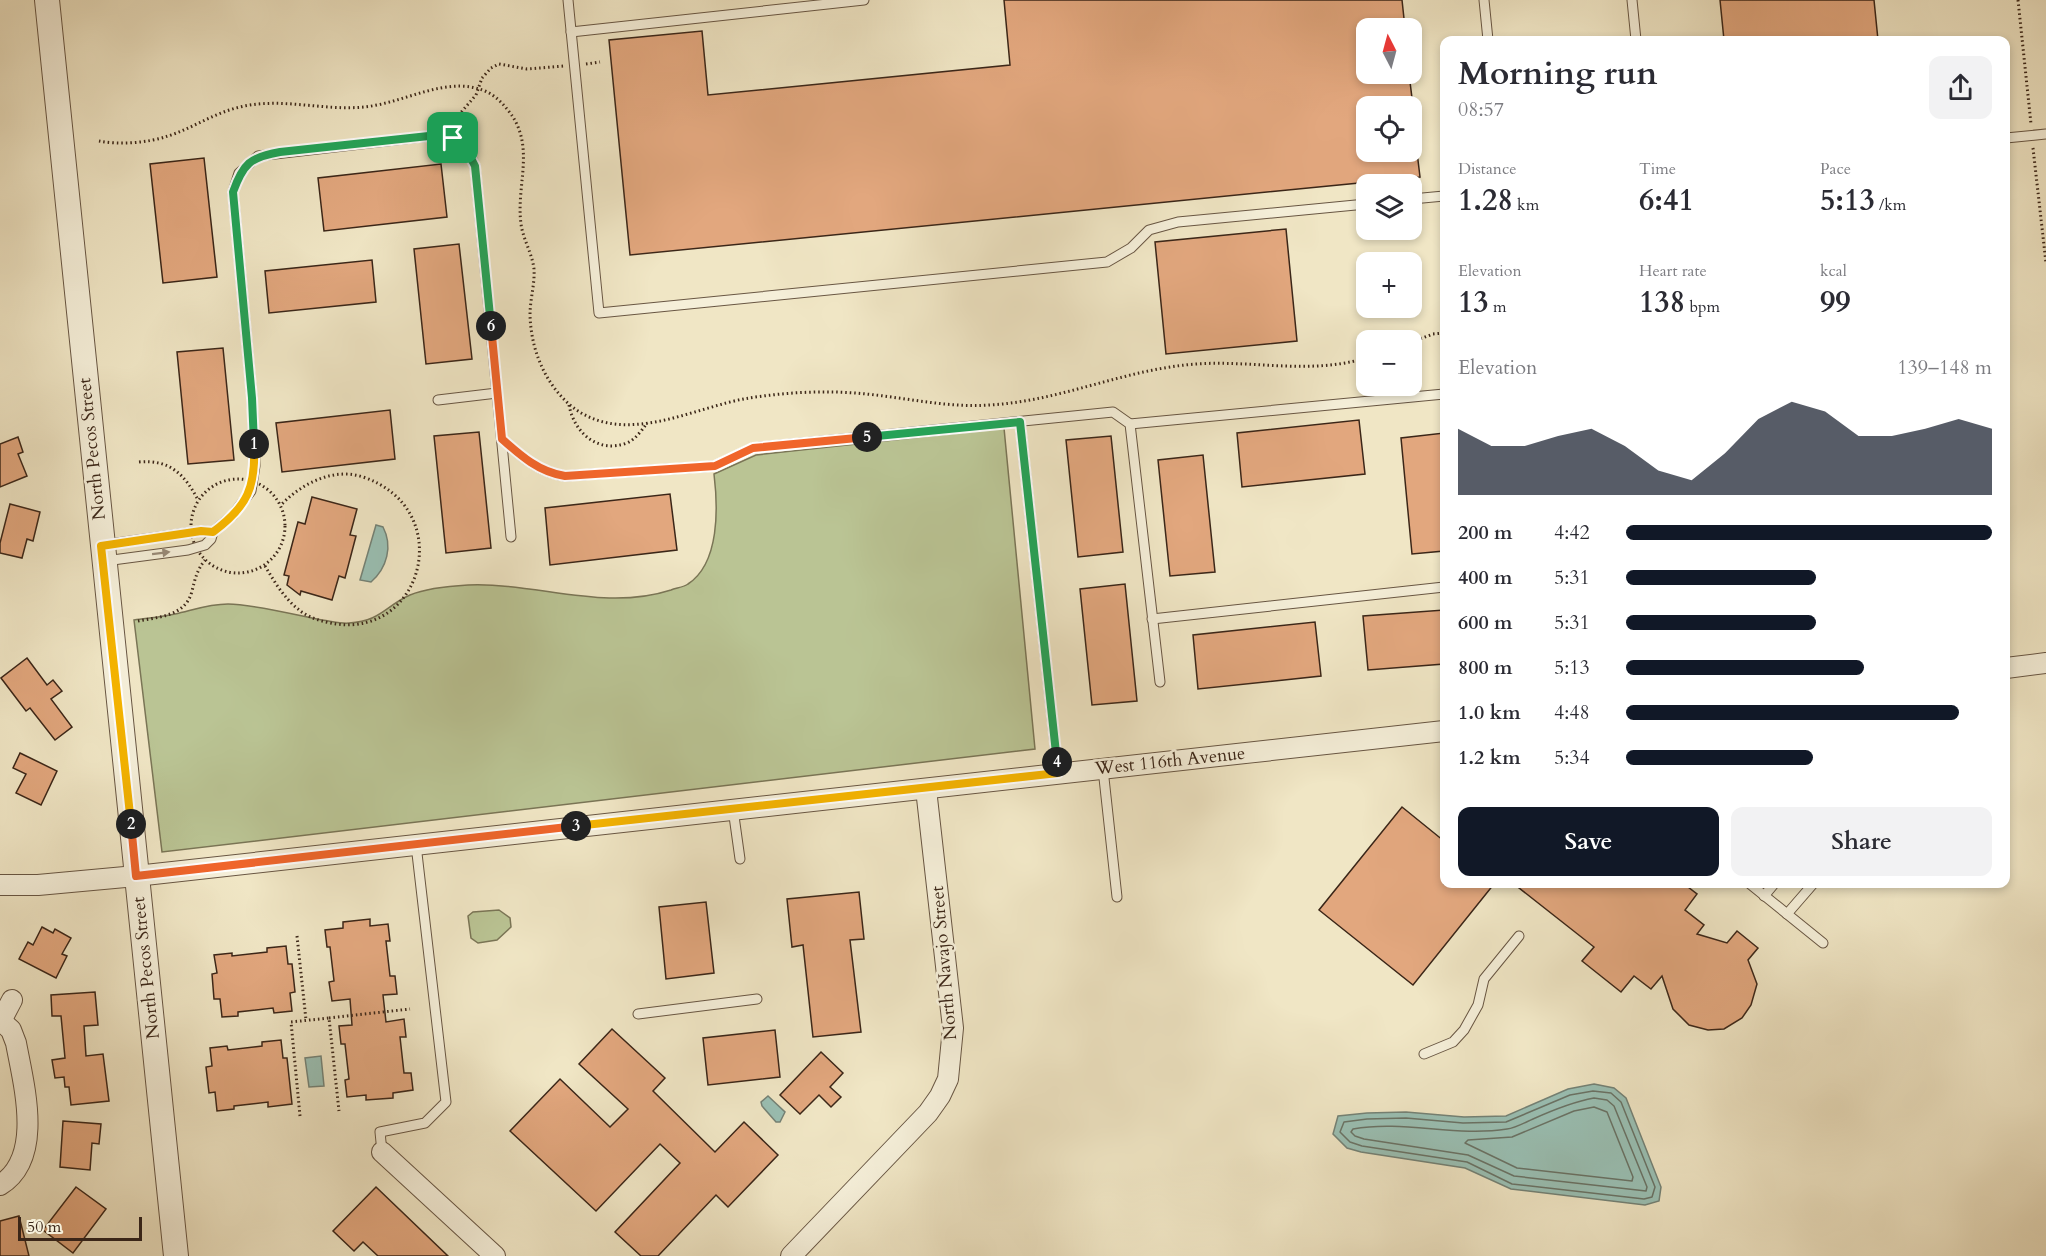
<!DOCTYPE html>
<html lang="en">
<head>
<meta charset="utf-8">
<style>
  body { margin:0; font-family:Cardo,serif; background:#f2f2f3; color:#2b2b33; height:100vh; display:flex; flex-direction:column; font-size:22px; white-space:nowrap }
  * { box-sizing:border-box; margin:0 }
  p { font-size:20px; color:#7c7c81 }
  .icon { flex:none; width:33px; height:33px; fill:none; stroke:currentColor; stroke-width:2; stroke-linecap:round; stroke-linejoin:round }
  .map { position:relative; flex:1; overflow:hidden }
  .sheet { position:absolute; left:1440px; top:36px; width:570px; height:852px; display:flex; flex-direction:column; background:#fff; border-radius:12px; box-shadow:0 3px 9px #0003 }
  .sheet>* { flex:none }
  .needle { width:39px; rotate:354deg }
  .tools { position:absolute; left:1356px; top:18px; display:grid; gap:12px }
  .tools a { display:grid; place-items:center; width:66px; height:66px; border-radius:12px; background:#fff; box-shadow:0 3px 9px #0003; font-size:30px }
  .scale { position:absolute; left:18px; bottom:15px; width:124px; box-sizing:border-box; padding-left:6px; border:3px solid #3b2618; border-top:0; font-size:16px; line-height:21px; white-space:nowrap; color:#3b2618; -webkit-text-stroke:4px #f5efd9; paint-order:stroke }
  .pin { position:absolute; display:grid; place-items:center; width:51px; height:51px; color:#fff; margin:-26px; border-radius:12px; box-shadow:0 3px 9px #0006 }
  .km { position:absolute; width:30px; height:30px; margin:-15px; border-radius:50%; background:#222; color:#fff; font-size:16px; line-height:30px; text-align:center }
  .round { display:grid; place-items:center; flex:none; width:63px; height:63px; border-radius:12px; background:#f2f2f3 }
  .overview { display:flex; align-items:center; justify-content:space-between; height:102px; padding:0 18px }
  h1 { font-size:33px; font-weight:700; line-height:45px }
  .metrics { display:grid; grid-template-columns:repeat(3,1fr); gap:9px; height:102px; padding:6px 18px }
  .metrics div { display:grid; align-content:center }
  .metrics b { font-size:30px; font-weight:700 }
  .metrics small { font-size:16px; font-weight:400 }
  .metrics p { font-size:16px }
  .chart { height:168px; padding:12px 18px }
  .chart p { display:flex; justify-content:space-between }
  .chart svg { width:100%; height:108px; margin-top:6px; fill:#111827; opacity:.7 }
  .button { display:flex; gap:12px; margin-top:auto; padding:12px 18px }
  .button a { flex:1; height:69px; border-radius:12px; background:#111827; color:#fff; font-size:24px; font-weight:700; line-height:69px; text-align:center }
  .button a+a { background:#f2f2f3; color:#2b2b33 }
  ul { padding:0 18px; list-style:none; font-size:20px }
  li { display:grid; grid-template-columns:96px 72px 1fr; align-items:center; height:45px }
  li i { height:15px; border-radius:8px; background:#111827 }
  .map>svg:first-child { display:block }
  .green { fill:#bac494; stroke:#7a7556; stroke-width:1.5 }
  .water { fill:#9ac0b4; stroke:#748276; stroke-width:1.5 }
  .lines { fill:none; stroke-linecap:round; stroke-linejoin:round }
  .shore { stroke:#6a7366; stroke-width:1.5 }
  .building { fill:#e2a77e; stroke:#3b2618; stroke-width:1.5 }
  .service-casing { stroke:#685643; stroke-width:11 }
  .minor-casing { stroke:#685643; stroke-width:22 }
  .tertiary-casing { stroke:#685643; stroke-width:26 }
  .path { stroke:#3b2618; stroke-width:3; stroke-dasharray:1.5 3; stroke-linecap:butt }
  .service { stroke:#f5efd9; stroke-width:9 }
  .minor { stroke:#f5efd9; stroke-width:20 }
  .tertiary { stroke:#f5efd9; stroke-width:24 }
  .oneway { fill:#988a78 }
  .split-1-casing { stroke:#fff; stroke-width:12 }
  .split-2-casing { stroke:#fff; stroke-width:12 }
  .split-3-casing { stroke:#fff; stroke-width:12 }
  .split-4-casing { stroke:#fff; stroke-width:12 }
  .split-5-casing { stroke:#fff; stroke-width:12 }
  .split-6-casing { stroke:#fff; stroke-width:12 }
  .split-7-casing { stroke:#fff; stroke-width:12 }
  .split-1 { stroke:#22a559; stroke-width:8 }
  .split-2 { stroke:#f5b400; stroke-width:8 }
  .split-3 { stroke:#f0652b; stroke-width:8 }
  .split-4 { stroke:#f5b400; stroke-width:8 }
  .split-5 { stroke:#22a559; stroke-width:8 }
  .split-6 { stroke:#f0652b; stroke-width:8 }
  .split-7 { stroke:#22a559; stroke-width:8 }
  .labels { text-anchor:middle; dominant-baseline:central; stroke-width:5; stroke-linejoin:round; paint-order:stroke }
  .street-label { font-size:18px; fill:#3b2618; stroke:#f5efd9 }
</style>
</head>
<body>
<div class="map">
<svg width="2046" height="1256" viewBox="0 0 2046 1256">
  <rect width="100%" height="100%" fill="#f0e6c5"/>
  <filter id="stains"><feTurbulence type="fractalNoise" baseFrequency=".00333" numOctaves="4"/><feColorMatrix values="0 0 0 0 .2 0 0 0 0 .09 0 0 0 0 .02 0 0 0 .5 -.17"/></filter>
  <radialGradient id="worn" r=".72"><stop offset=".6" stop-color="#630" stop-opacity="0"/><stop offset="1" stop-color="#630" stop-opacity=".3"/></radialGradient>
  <!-- green -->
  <g class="green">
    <path d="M1004,428L1035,749L162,852L134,620C148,618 162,617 175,614C193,610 209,604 228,604C253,604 296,615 322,620C331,621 341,624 349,623C381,621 385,606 410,595C427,588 450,586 468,585C537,582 603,612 671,590C676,588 684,587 688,584C720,563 718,507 714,474L756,455Z"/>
    <polygon points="499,910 510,918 511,927 497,940 478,943 471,938 468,916 473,912"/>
  </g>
  <!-- water -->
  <g class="water">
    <path d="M376,525L383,527C393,546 387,568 371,582L360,580Z"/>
    <polygon points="321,1056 324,1086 309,1087 305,1058"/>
    <polygon points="1594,1084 1614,1088 1626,1098 1661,1187 1659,1201 1645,1205 1511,1189 1465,1168 1361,1152 1347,1148 1333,1134 1338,1116 1367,1113 1406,1112 1464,1117 1506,1116 1568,1089"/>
    <polygon points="768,1096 785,1112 780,1122 776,1122 762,1106 761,1102"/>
  </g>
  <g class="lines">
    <!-- shore -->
    <g class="shore">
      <polygon points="1593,1091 1611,1093 1621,1102 1655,1187 1652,1197 1644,1199 1512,1184 1467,1162 1362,1146 1350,1142 1340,1132 1344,1122 1367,1119 1406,1118 1463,1123 1506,1122 1570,1095"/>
      <path d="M1594,1098L1607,1100L1614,1106L1647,1187L1646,1191L1514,1176L1468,1155L1364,1139L1355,1136L1351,1132L1353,1129C1404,1120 1455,1137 1507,1129C1515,1128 1524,1123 1533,1119C1553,1110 1572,1102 1594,1098Z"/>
      <polygon points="1594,1107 1607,1112 1633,1177 1632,1181 1517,1168 1465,1143 1468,1140 1512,1137 1574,1111"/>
    </g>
  </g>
  <!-- building -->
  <g class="building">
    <polygon points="1004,0 1402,0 1405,28 1366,28 1366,74 1409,74 1413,106 1366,106 1366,152 1417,152 1420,177 630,255 609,40 702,31 708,95 1010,65"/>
    <polygon points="1720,0 1874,0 1878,40 1724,40"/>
    <polygon points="204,158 217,277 163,283 150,164"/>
    <polygon points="441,164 447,217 324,231 318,178"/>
    <polygon points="1286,229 1297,341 1166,354 1155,242"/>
    <polygon points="459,244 472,359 426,364 414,249"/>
    <polygon points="372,260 376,302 269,313 265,271"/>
    <polygon points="223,348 234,460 188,464 177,352"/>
    <polygon points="390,410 395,459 282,472 276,423"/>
    <polygon points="1359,420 1365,474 1242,487 1237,433"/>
    <polygon points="479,432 491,548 446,553 434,436"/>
    <polygon points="1444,433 1444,551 1412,554 1401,438"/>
    <polygon points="1111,436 1123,552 1078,557 1066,440"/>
    <polygon points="18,437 23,452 18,454 27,476 0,487 0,444"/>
    <polygon points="1203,455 1215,572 1170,576 1158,460"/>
    <polygon points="670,494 677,550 550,565 545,508"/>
    <polygon points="312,497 357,509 350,535 356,536 345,578 339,576 332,600 301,591 300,595 287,585 289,576 284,575 298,522 305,524"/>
    <polygon points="10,504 40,512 33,541 27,539 22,558 0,553 0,543"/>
    <polygon points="1125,584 1137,701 1092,705 1080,589"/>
    <polygon points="1444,610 1444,664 1368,670 1363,616"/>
    <polygon points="1315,622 1321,676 1198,689 1193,635"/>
    <polygon points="27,658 47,685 53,680 62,691 51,699 72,727 55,740 30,708 26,711 1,678"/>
    <polygon points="20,753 57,771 41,805 16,793 26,774 13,768"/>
    <polygon points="1402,807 1444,841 1444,884 1494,884 1413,985 1319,910"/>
    <polygon points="1514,884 1684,884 1697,894 1685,910 1704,925 1697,934 1727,943 1737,931 1758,948 1748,960 1757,984 1751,1005 1742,1018 1724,1029 1708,1030 1689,1025 1673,1009 1662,976 1651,989 1634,976 1621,992 1582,961 1594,947"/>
    <polygon points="859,892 864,939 850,940 861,1032 813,1037 803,945 792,947 787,899"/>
    <polygon points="706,902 714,973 666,979 659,907"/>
    <polygon points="370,919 370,926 388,924 390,941 386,941 390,976 395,976 397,994 383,995 386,1022 404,1019 406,1037 400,1037 404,1073 411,1073 413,1090 393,1093 393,1098 366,1100 366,1095 347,1097 345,1080 349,1079 345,1044 341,1044 339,1026 352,1025 350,999 332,1001 329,982 334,981 330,947 327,947 325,930 343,928 343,922"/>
    <polygon points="42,927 53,933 55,929 71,938 62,954 67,956 56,978 19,959 28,942 33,945"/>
    <polygon points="286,946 288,964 292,964 295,992 290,993 292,1011 274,1013 273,1008 238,1012 238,1016 222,1017 220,999 214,999 212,974 217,973 214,955 232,953 232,956 267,952 267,948"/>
    <polygon points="95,992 98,1025 84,1026 86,1056 103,1054 109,1101 71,1105 69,1087 65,1087 64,1077 55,1078 52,1060 65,1058 61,1016 52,1016 51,995"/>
    <polygon points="612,1029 665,1078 653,1091 715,1152 744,1122 778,1155 728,1207 716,1195 658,1256 641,1256 615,1232 680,1163 660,1144 596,1211 510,1131 560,1079 610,1127 628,1109 579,1064"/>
    <polygon points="775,1030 780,1077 708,1085 703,1038"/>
    <polygon points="281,1040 283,1058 287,1058 292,1104 268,1107 268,1102 234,1106 234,1109 217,1111 215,1092 209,1093 206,1067 212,1066 210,1048 227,1046 228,1050 262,1046 262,1042"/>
    <polygon points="821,1052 843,1073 830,1087 841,1097 831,1107 819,1095 800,1114 780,1095"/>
    <polygon points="63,1121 101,1124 99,1144 92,1143 90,1170 60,1167"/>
    <polygon points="76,1187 106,1209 73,1253 43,1230"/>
    <polygon points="376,1187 448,1256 378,1256 363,1242 354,1251 333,1231"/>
    <polygon points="19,1216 29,1256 0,1256 0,1221"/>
  </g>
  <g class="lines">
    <defs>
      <g id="service">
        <polyline points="568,0 599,313 1107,262 1131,248 1149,230 1178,222 1366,204"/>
        <polyline points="1484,0 1488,40"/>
        <polyline points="1632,0 1636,40"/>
        <polyline points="571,32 864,0"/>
        <polyline points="2006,138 2046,134"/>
        <polyline points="1412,199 1444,196"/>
        <polyline points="438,400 497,393"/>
        <polyline points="1020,422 1058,773"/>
        <polyline points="1130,424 1444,394"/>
        <path d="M502,439C521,456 538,472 565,476L715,466L753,448L1113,412L1130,424L1160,682"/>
        <polyline points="103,545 201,531 213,532"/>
        <path d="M105,561L188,550L205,545L211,539L213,532L233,515L251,491L255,466L252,398L233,192L239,173L258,156L438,135C459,139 467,146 475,166L511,537"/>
        <polyline points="1152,619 1444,587"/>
        <polyline points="1103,769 1117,897"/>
        <polyline points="733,809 740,859"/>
        <polyline points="1750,884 1823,943"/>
        <polyline points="1764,896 1774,884"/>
        <polyline points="1787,914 1813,884"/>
        <polyline points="638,1014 757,999"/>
        <polyline points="1424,1054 1453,1042 1464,1030 1478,1005 1484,979 1519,936"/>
        <polyline points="382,1152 380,1132 425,1123 446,1102 416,845"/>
      </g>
      <g id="minor">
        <polyline points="2006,668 2046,663"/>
        <polyline points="0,885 38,885 136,876 1444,731"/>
        <path d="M0,1020L11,1030L16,1043C24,1086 44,1158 0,1185"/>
        <polyline points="1,1021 12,1000"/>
        <polyline points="382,1152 495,1256"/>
        <polyline points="791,1256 928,1113 940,1096 948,1079 953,1028 926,789"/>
      </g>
      <polyline id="tertiary" points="47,0 176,1256"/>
    </defs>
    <!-- service casing -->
    <use href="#service" class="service-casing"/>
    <!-- minor casing -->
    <use href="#minor" class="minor-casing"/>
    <!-- tertiary casing -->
    <use href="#tertiary" class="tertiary-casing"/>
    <!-- path -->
    <g class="path">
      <polyline points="2018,0 2031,124"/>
      <polyline points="586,64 600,62"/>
      <polyline points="454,128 457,117 476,95 482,78 491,68 499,64 527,69 564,66"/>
      <path d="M99,141C119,145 148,143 168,136C193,128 214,113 240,107C281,97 323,111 364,107C405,103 447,75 485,91C497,96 506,107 513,117C534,151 516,187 521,224C523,239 532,253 534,269C535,284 530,299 530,315C531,349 544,382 570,405C623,449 693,407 749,398C788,392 828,390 866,394C908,398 948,408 990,405C1061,401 1125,369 1196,364C1253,360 1310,375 1366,358"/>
      <polyline points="2033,148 2046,263"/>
      <polyline points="1412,342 1433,334 1444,333"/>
      <path d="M569,405C574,432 597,454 627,443C636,439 642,430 647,423"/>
      <path d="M139,462C170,459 185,475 198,500"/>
      <circle cx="238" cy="526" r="47"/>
      <path d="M265,566C274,581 284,598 298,609C308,618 323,622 336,624C425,636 456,508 363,477C333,467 301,484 281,505"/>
      <path d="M138,621C159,617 186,616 192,591C195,579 197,570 205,560"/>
      <polyline points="297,936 306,1020"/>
      <polyline points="329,1018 410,1009"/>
      <polyline points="300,1116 291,1022 329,1018 339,1111"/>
    </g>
    <!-- service -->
    <use href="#service" class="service"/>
    <!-- minor -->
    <use href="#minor" class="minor"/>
    <!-- tertiary -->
    <use href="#tertiary" class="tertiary"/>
  </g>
  <!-- one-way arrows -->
  <defs><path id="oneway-solid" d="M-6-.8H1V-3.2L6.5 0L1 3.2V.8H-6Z" transform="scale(1.5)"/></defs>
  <use class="oneway" href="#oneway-solid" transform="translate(161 553) rotate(-7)"/>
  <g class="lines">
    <defs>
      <path id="split-1" d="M254,444L252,398L233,192C243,164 250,157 280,152L438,135L453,138"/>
      <path id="split-2" d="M131,824L101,546L201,531L213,532C248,506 256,487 254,444"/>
      <polyline id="split-3" points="131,824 136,876 576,826"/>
      <polyline id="split-4" points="576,826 1058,773 1057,762"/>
      <polyline id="split-5" points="867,437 1020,422 1057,762"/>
      <path id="split-6" d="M491,326L502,439C521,456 539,472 565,476L715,466L753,448L867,437"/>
      <polyline id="split-7" points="453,138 464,145 475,166 491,326"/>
    </defs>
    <!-- split-1 casing -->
    <use href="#split-1" class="split-1-casing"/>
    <!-- split-2 casing -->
    <use href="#split-2" class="split-2-casing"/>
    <!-- split-3 casing -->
    <use href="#split-3" class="split-3-casing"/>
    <!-- split-4 casing -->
    <use href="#split-4" class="split-4-casing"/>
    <!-- split-5 casing -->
    <use href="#split-5" class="split-5-casing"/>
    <!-- split-6 casing -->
    <use href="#split-6" class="split-6-casing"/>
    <!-- split-7 casing -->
    <use href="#split-7" class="split-7-casing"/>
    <!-- split-1 -->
    <use href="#split-1" class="split-1"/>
    <!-- split-2 -->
    <use href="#split-2" class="split-2"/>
    <!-- split-3 -->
    <use href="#split-3" class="split-3"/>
    <!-- split-4 -->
    <use href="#split-4" class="split-4"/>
    <!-- split-5 -->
    <use href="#split-5" class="split-5"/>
    <!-- split-6 -->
    <use href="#split-6" class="split-6"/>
    <!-- split-7 -->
    <use href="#split-7" class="split-7"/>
  </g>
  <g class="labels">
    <!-- street labels -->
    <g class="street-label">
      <text transform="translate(92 449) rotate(-96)">North Pecos Street</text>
      <text transform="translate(1170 761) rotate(-6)">West 116th Avenue</text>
      <text transform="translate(944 963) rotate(-95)">North Navajo Street</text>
      <text transform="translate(146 968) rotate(-96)">North Pecos Street</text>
    </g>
  </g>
  <rect width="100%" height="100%" filter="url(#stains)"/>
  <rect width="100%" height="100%" fill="url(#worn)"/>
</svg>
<div class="tools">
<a><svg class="needle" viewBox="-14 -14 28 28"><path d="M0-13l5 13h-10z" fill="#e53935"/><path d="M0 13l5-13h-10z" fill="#7c7c81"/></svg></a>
<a><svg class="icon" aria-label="locate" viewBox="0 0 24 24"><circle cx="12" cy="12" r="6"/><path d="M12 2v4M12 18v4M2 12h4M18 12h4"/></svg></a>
<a><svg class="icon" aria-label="layers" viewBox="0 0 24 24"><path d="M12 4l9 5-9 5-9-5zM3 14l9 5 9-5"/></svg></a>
<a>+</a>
<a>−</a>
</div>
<div class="scale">50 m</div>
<div class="pin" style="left:453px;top:138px;background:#1e9e55"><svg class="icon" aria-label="arrive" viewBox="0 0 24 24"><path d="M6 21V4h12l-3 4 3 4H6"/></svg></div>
<b class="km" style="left:254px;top:444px">1</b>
<b class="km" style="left:131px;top:824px">2</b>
<b class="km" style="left:576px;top:826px">3</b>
<b class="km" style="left:1057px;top:762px">4</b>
<b class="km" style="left:867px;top:437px">5</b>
<b class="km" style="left:491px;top:326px">6</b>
<section class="sheet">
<div class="overview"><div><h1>Morning run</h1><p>08:57</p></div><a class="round"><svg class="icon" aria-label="share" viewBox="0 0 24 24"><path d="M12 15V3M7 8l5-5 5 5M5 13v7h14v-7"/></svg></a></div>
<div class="metrics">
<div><p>Distance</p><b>1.28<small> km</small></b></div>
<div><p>Time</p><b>6:41</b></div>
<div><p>Pace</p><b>5:13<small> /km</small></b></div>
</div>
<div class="metrics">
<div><p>Elevation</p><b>13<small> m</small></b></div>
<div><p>Heart rate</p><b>138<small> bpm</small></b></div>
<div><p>kcal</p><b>99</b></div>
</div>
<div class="chart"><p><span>Elevation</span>139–148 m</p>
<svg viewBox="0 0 160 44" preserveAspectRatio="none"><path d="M0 44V17L10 24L20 24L30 20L40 17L50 24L60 34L70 38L80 27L90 13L100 6L110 10L120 20L130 20L140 17L150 13L160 17V44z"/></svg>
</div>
<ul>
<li><b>200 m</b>4:42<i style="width:100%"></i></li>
<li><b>400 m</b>5:31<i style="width:52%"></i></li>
<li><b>600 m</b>5:31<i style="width:52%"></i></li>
<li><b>800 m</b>5:13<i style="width:65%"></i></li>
<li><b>1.0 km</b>4:48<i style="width:91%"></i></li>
<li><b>1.2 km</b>5:34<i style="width:51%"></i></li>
</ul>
<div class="button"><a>Save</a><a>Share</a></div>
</section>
</div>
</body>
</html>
